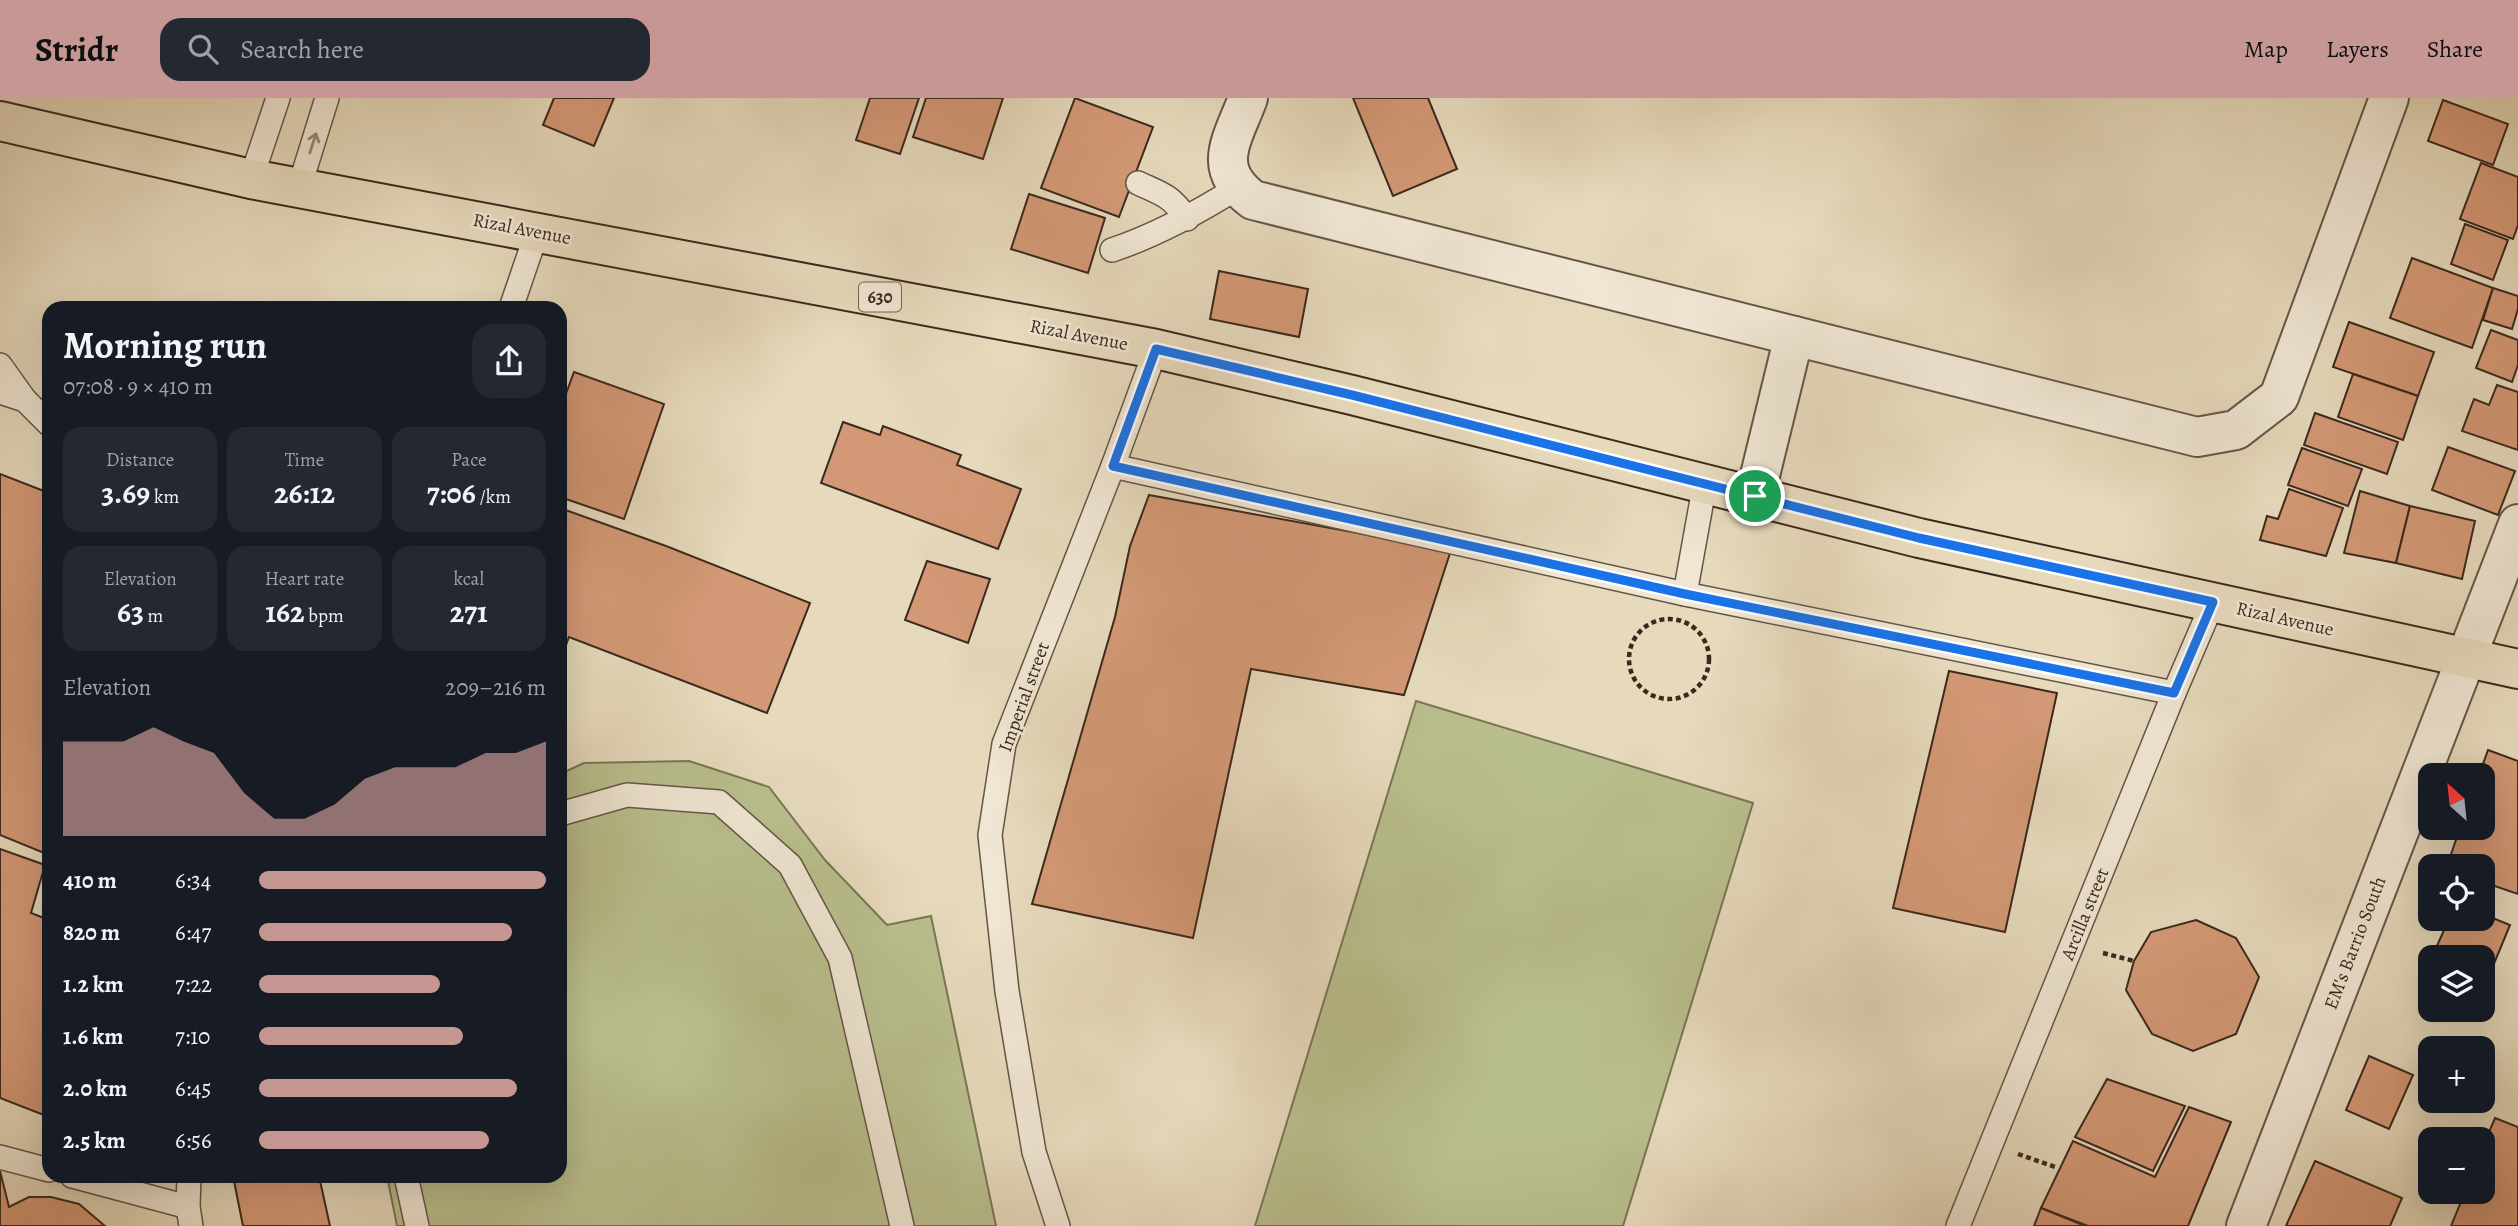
<!DOCTYPE html>
<html lang="en">
<head>
<meta charset="utf-8">
<style>
  body { margin:0; font-family:Alegreya,serif; background:#242831; color:#f1f3f6; height:100vh; display:flex; flex-direction:column; font-size:26px; white-space:nowrap }
  * { box-sizing:border-box; margin:0 }
  p { font-size:23px; color:#9ea1a6 }
  .icon { flex:none; width:38px; height:38px; fill:none; stroke:currentColor; stroke-width:2; stroke-linecap:round; stroke-linejoin:round }
  .map { position:relative; flex:1; overflow:hidden }
  .sheet { position:absolute; left:42px; top:203px; width:525px; height:882px; display:flex; flex-direction:column; background:#171b24; border-radius:21px; box-shadow:0 7px 28px #0002 }
  .sheet>* { flex:none }
  .needle { width:46px; rotate:333deg }
  .buttons { position:absolute; left:2418px; top:665px; display:grid; gap:14px }
  .buttons a { display:grid; place-items:center; width:77px; height:77px; border-radius:14px; background:#171b24; box-shadow:0 7px 28px #0002; font-size:35px }
  .pin { position:absolute; display:grid; place-items:center; width:60px; height:60px; color:#fff; margin:-30px; border:4px solid #fff; border-radius:50%; box-shadow:0 2px 7px #0007 }
  .round { display:grid; place-items:center; flex:none; width:74px; height:74px; border-radius:21px; background:#242831 }
  .summary { display:flex; align-items:center; justify-content:space-between; height:119px; padding:0 21px }
  h1 { font-size:38px; font-weight:600; line-height:52px }
  .stats { display:grid; grid-template-columns:repeat(3,1fr); gap:10px; height:119px; padding:7px 21px }
  .stats div { display:grid; align-content:center; border-radius:18px; background:#242831; text-align:center }
  .stats b { font-size:30px; font-weight:600 }
  .stats small { font-size:19px; font-weight:400 }
  .stats p { font-size:19px }
  .chart { height:196px; padding:14px 21px }
  .chart p { display:flex; justify-content:space-between }
  .chart svg { width:100%; height:126px; margin-top:7px; fill:#c59692; opacity:.7 }
  ul { padding:0 21px; list-style:none; font-size:23px }
  li { display:grid; grid-template-columns:112px 84px 1fr; align-items:center; height:52px }
  li i { height:18px; border-radius:9px; background:#c59692 }
  header { display:flex; align-items:center; gap:42px; box-sizing:border-box; height:98px; padding:0 35px; background:#c59692; color:#111 }
  header strong { font-size:33px }
  nav { display:flex; gap:38px; margin-inline-start:auto; font-size:24px }
  .search { width:490px; height:63px; background:#242831; display:flex; align-items:center; gap:18px; box-sizing:border-box; padding:0 24px; border-radius:21px; color:#9ea1a6; font-size:26px }
  .map>svg:first-child { display:block }
  .green { fill:#b9be8d; stroke:#7a7456; stroke-width:2 }
  .building { fill:#d39875; stroke:#3b291e; stroke-width:2 }
  .lines { fill:none; stroke-linecap:round; stroke-linejoin:round }
  .service-casing { stroke:#665546; stroke-width:26 }
  .minor-casing { stroke:#665546; stroke-width:42 }
  .primary-casing { stroke:#3b291e; stroke-width:42 }
  .path { stroke:#3b291e; stroke-width:4.5; stroke-dasharray:5 3.5; stroke-linecap:butt }
  .service { stroke:#efe6d3; stroke-width:23 }
  .minor { stroke:#efe6d3; stroke-width:38 }
  .primary { stroke:#e6d9bc; stroke-width:38 }
  .oneway { stroke:#958878 }
  .route-casing { stroke:#fff; stroke-width:14 }
  .route { stroke:#1a73e8; stroke-width:9 }
  .labels { text-anchor:middle; dominant-baseline:central; stroke-width:5; stroke-linejoin:round; paint-order:stroke }
  .shield { fill:#efe6d3; stroke:#716254; stroke-width:2 }
  .shield-label { font-size:18px; font-weight:bold; fill:#3b291e }
  .street-label { font-size:19px; fill:#3b291e; stroke:#efe6d3 }
</style>
</head>
<body>
<header>
<strong>Stridr</strong>
<div class="search"><svg class="icon" aria-label="search" viewBox="0 0 24 24"><circle cx="10" cy="10" r="6"/><path d="M15 15l6 6"/></svg>Search here</div>
<nav><a>Map</a><a>Layers</a><a>Share</a></nav>
</header>
<div class="map">
<svg width="2518" height="1128" viewBox="0 0 2518 1128">
  <rect width="100%" height="100%" fill="#e6d9bc"/>
  <filter id="stains"><feTurbulence type="fractalNoise" baseFrequency=".00286" numOctaves="4"/><feColorMatrix values="0 0 0 0 .2 0 0 0 0 .09 0 0 0 0 .02 0 0 0 .5 -.17"/></filter>
  <radialGradient id="worn" r=".72"><stop offset=".6" stop-color="#630" stop-opacity="0"/><stop offset="1" stop-color="#630" stop-opacity=".3"/></radialGradient>
  <!-- green -->
  <g class="green">
    <polygon points="1416,603 1753,705 1623,1128 1255,1128"/>
    <polygon points="689,663 769,689 825,762 887,827 931,818 996,1128 397,1128 387,1078 560,1078 560,676 584,665"/>
  </g>
  <!-- building -->
  <g class="building">
    <polygon points="554,0 614,0 594,48 543,27"/>
    <polygon points="870,0 919,0 900,56 856,42"/>
    <polygon points="926,0 1003,0 983,61 913,39"/>
    <polygon points="1075,0 1153,29 1119,119 1041,90"/>
    <polygon points="1353,0 1428,0 1457,71 1393,98"/>
    <polygon points="2443,2 2508,26 2493,67 2428,43"/>
    <polygon points="2481,65 2518,79 2518,127 2513,141 2460,121"/>
    <polygon points="1029,96 1105,120 1088,175 1011,151"/>
    <polygon points="2465,126 2508,142 2493,182 2451,166"/>
    <polygon points="2412,160 2493,190 2472,250 2390,220"/>
    <polygon points="1219,173 1308,191 1299,239 1210,221"/>
    <polygon points="2493,190 2518,198 2518,211 2512,231 2483,222"/>
    <polygon points="2349,224 2434,254 2418,298 2333,269"/>
    <polygon points="2491,232 2518,242 2518,267 2512,284 2476,270"/>
    <polygon points="574,274 664,306 624,421 560,399 560,312"/>
    <polygon points="2353,276 2418,298 2403,342 2338,319"/>
    <polygon points="2497,287 2518,294 2518,352 2462,333 2474,301 2489,307"/>
    <polygon points="2315,315 2398,344 2387,376 2304,347"/>
    <polygon points="843,324 880,337 883,328 961,357 957,367 1021,391 998,451 821,385"/>
    <polygon points="2448,349 2515,373 2498,417 2432,392"/>
    <polygon points="2302,350 2362,371 2348,408 2288,387"/>
    <polygon points="0,376 49,395 49,757 0,737"/>
    <polygon points="2289,391 2343,410 2326,458 2260,442 2267,418 2278,421"/>
    <polygon points="2360,393 2410,408 2396,465 2344,455"/>
    <polygon points="1149,397 1451,452 1404,597 1251,571 1193,840 1032,806 1115,519 1130,448"/>
    <polygon points="2410,408 2475,423 2462,481 2396,465"/>
    <polygon points="560,410 666,448 810,505 767,615 569,539 560,563"/>
    <polygon points="927,463 990,481 968,545 905,522"/>
    <polygon points="1949,573 2057,595 2005,834 1893,810"/>
    <polygon points="2488,652 2518,663 2518,796 2483,784 2483,768 2447,768 2460,730 2483,730 2483,677 2479,677"/>
    <polygon points="0,751 45,767 31,815 49,822 49,1019 0,1000"/>
    <polygon points="2483,816 2510,827 2491,873 2483,870 2483,859 2458,859 2436,850 2449,821 2483,821"/>
    <polygon points="2196,822 2236,840 2259,879 2236,936 2193,953 2152,936 2126,892 2134,863 2151,834"/>
    <polygon points="2369,958 2413,977 2389,1031 2346,1012"/>
    <polygon points="2107,981 2185,1008 2153,1073 2075,1039"/>
    <polygon points="2189,1009 2231,1024 2188,1128 2088,1128 2041,1110 2073,1043 2155,1079"/>
    <polygon points="2495,1020 2518,1029 2518,1128 2451,1128 2465,1094 2483,1094 2483,1048"/>
    <polygon points="2315,1063 2402,1100 2390,1128 2286,1128"/>
    <polygon points="0,1073 9,1109 29,1099 51,1099 79,1106 105,1128 0,1128"/>
    <polygon points="233,1078 319,1078 330,1128 243,1128"/>
    <polygon points="2041,1110 2085,1128 2034,1128"/>
  </g>
  <g class="lines">
    <defs>
      <g id="service">
        <polyline points="251,81 278,0"/>
        <path d="M1138,85C1164,97 1170,97 1187,121"/>
        <polyline points="299,90 327,0"/>
        <path d="M1112,152C1157,137 1197,115 1237,90"/>
        <polyline points="511,210 537,134"/>
        <polyline points="0,267 25,302"/>
        <polyline points="0,294 25,302 49,326"/>
        <polyline points="1113,368 1685,496 2174,595"/>
        <polyline points="1685,496 1705,385"/>
        <polyline points="560,716 627,697 719,704 790,767 840,860 902,1128"/>
        <polyline points="0,1059 49,1072"/>
        <polyline points="72,1078 188,1109"/>
        <polyline points="189,1078 188,1109 191,1128"/>
        <polyline points="406,1078 417,1128"/>
        <polyline points="1058,1128 1034,1054 1007,893 990,737 1004,646 1113,368 1156,251"/>
        <polyline points="1958,1128 2174,595 2213,504"/>
      </g>
      <g id="minor">
        <path d="M1248,0C1232,43 1210,70 1253,102L2197,339L2236,332L2279,299L2389,0"/>
        <polyline points="1755,398 1794,238"/>
        <polyline points="2246,1128 2518,426"/>
      </g>
      <polyline id="primary" points="0,23 251,81 1156,251 1352,297 1919,440 2518,571"/>
    </defs>
    <!-- service casing -->
    <use href="#service" class="service-casing"/>
    <!-- minor casing -->
    <use href="#minor" class="minor-casing"/>
    <!-- primary casing -->
    <use href="#primary" class="primary-casing"/>
    <!-- path -->
    <g class="path">
      <circle cx="1669" cy="561" r="40"/>
      <polyline points="2103,855 2134,863"/>
      <polyline points="2018,1056 2058,1070"/>
    </g>
    <!-- service -->
    <use href="#service" class="service"/>
    <!-- minor -->
    <use href="#minor" class="minor"/>
    <!-- primary -->
    <use href="#primary" class="primary"/>
  </g>
  <!-- one-way arrows -->
  <defs><path id="oneway-shaft" d="M-6 0H5M1.5-3L5.5 0L1.5 3" fill="none" stroke-width="1.6" stroke-linecap="round" stroke-linejoin="round" transform="scale(1.75)"/></defs>
  <use class="oneway" href="#oneway-shaft" transform="translate(313 45) rotate(-72)"/>
  <g class="lines">
    <defs>
      <polygon id="route" points="1156,251 1352,297 1919,440 2213,504 2174,595 1685,496 1113,368"/>
    </defs>
    <!-- route casing -->
    <use href="#route" class="route-casing"/>
    <!-- route -->
    <use href="#route" class="route"/>
  </g>
  <g class="labels">
    <!-- shield labels -->
    <rect class="shield" x="859" y="184.5" width="42" height="29" rx="5"/>
    <g class="shield-label">
      <text x="880" y="199">630</text>
    </g>
    <!-- street labels -->
    <g class="street-label">
      <text transform="translate(522 131) rotate(11)">Rizal Avenue</text>
      <text transform="translate(1079 237) rotate(11)">Rizal Avenue</text>
      <text transform="translate(2285 521) rotate(13)">Rizal Avenue</text>
      <text transform="translate(1024 599) rotate(-70)">Imperial street</text>
      <text transform="translate(2085 816) rotate(-68)">Arcilla street</text>
      <text transform="translate(2355 845) rotate(-69)">EM's Barrio South</text>
    </g>
  </g>
  <rect width="100%" height="100%" filter="url(#stains)"/>
  <rect width="100%" height="100%" fill="url(#worn)"/>
</svg>
<div class="buttons">
<a><svg class="needle" viewBox="-14 -14 28 28"><path d="M0-13l5 13h-10z" fill="#e53935"/><path d="M0 13l5-13h-10z" fill="#9ea1a6"/></svg></a>
<a><svg class="icon" aria-label="locate" viewBox="0 0 24 24"><circle cx="12" cy="12" r="6"/><path d="M12 2v4M12 18v4M2 12h4M18 12h4"/></svg></a>
<a><svg class="icon" aria-label="layers" viewBox="0 0 24 24"><path d="M12 4l9 5-9 5-9-5zM3 14l9 5 9-5"/></svg></a>
<a>+</a>
<a>−</a>
</div>
<div class="pin" style="left:1755px;top:398px;background:#1e9e55"><svg class="icon" aria-label="arrive" viewBox="0 0 24 24"><path d="M6 21V4h12l-3 4 3 4H6"/></svg></div>
<section class="sheet">
<div class="summary"><div><h1>Morning run</h1><p>07:08 · 9 × 410 m</p></div><a class="round"><svg class="icon" aria-label="share" viewBox="0 0 24 24"><path d="M12 15V3M7 8l5-5 5 5M5 13v7h14v-7"/></svg></a></div>
<div class="stats">
<div><p>Distance</p><b>3.69<small> km</small></b></div>
<div><p>Time</p><b>26:12</b></div>
<div><p>Pace</p><b>7:06<small> /km</small></b></div>
</div>
<div class="stats">
<div><p>Elevation</p><b>63<small> m</small></b></div>
<div><p>Heart rate</p><b>162<small> bpm</small></b></div>
<div><p>kcal</p><b>271</b></div>
</div>
<div class="chart"><p><span>Elevation</span>209–216 m</p>
<svg viewBox="0 0 160 44" preserveAspectRatio="none"><path d="M0 44V11L10 11L20 11L30 6L40 11L50 15L60 29L70 38L80 38L90 33L100 24L110 20L120 20L130 20L140 15L150 15L160 11V44z"/></svg>
</div>
<ul>
<li><b>410 m</b>6:34<i style="width:100%"></i></li>
<li><b>820 m</b>6:47<i style="width:88%"></i></li>
<li><b>1.2 km</b>7:22<i style="width:63%"></i></li>
<li><b>1.6 km</b>7:10<i style="width:71%"></i></li>
<li><b>2.0 km</b>6:45<i style="width:90%"></i></li>
<li><b>2.5 km</b>6:56<i style="width:80%"></i></li>
</ul>
</section>
</div>
</body>
</html>
